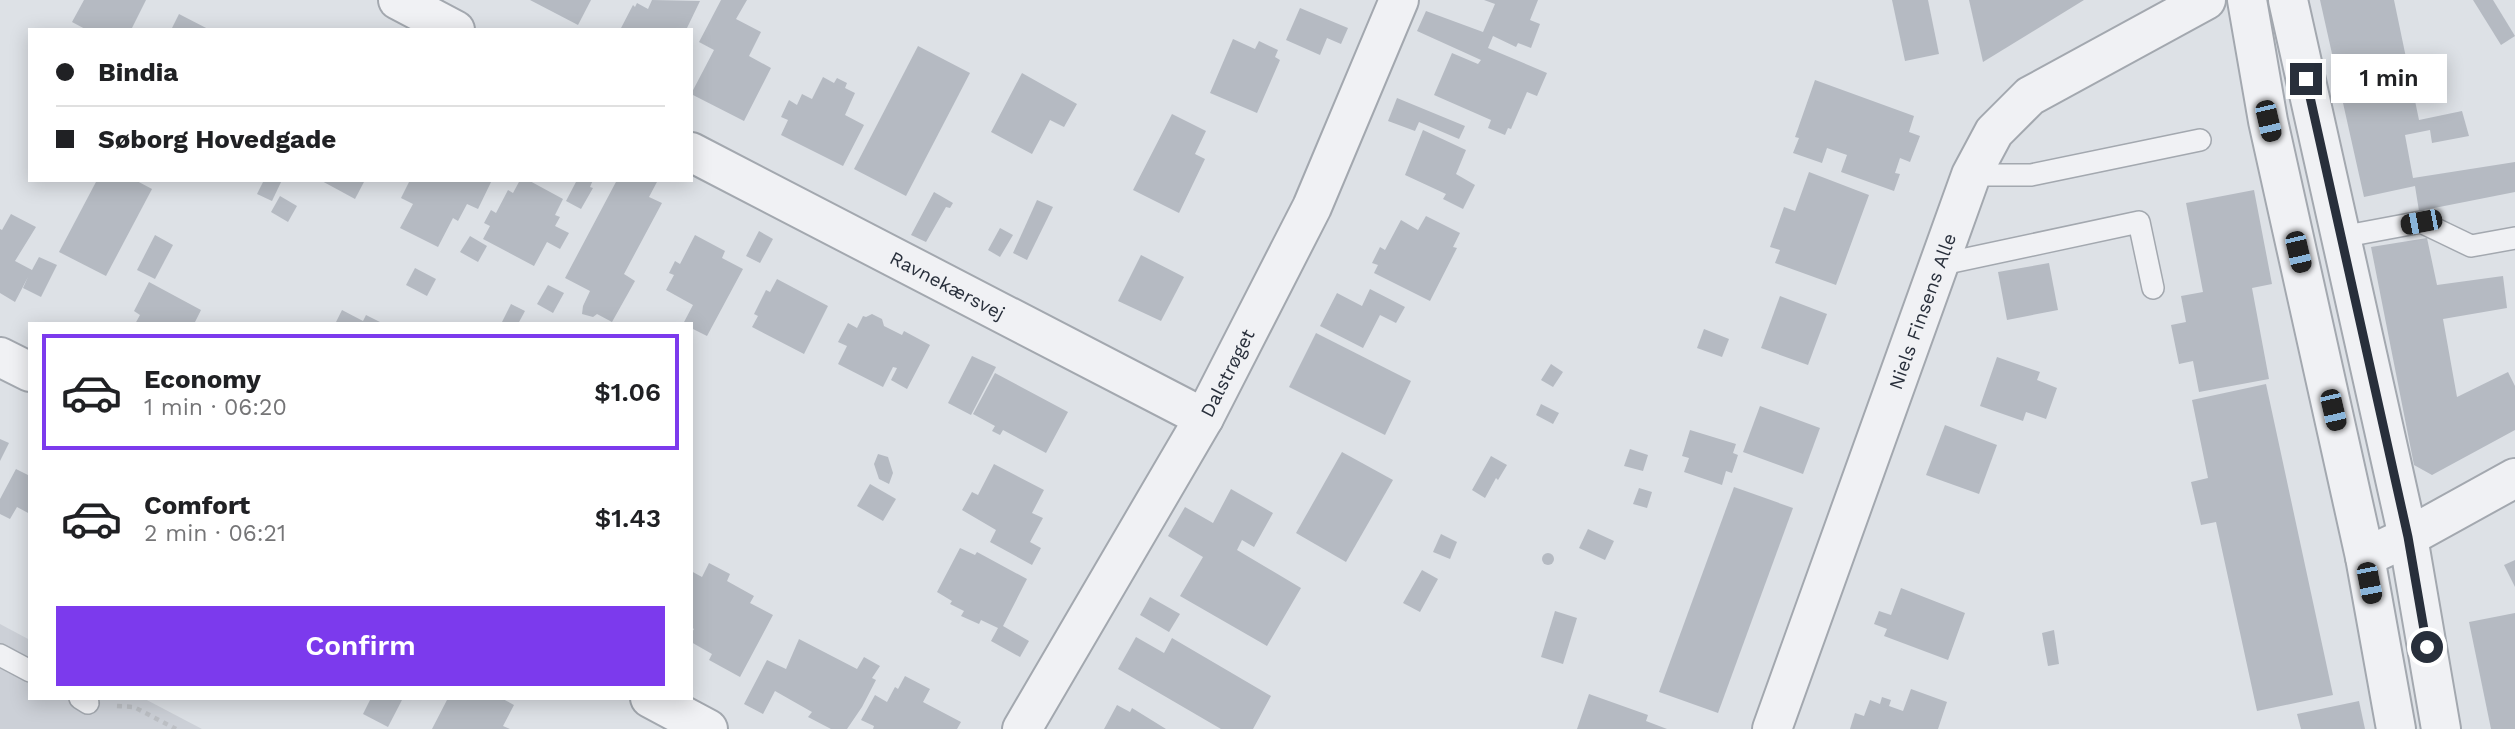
<!DOCTYPE html>
<meta charset="utf-8">
<style>
body{margin:0;font-family:"Work Sans",sans-serif;background:#f2f2f2;color:#202124;height:100vh;display:flex;flex-direction:column;font-size:26px;white-space:nowrap}
*{box-sizing:border-box;margin:0}
p{font-size:23px;color:#757577}
.icon{flex:none;width:38px;height:38px;fill:none;stroke:currentColor;stroke-width:2;stroke-linecap:round;stroke-linejoin:round}
.map{position:relative;flex:1;overflow:hidden}
.sheet{position:absolute;left:28px;top:322px;width:665px;height:378px;display:flex;flex-direction:column;background:#fff;border-radius:0px;box-shadow:0 4px 18px #0003}
.sheet>*{flex:none}
.hud{position:absolute;left:28px;top:28px;width:665px;height:154px;border-radius:0px;box-shadow:0 4px 18px #0003;display:grid;align-content:center;height:154px;padding:0 28px;background:#fff}
.end{position:absolute;width:32px;height:32px;margin:-16px;border:9px solid #282f3b;background:#fff;box-shadow:0 0 0 4px #fff}
.from{border-radius:50%}
.bubble{position:absolute;height:49px;border-radius:0px;background:#fff;box-shadow:0 4px 18px #0003;font-size:23px;font-weight:600;line-height:49px;text-align:center}
.car{position:absolute;width:21px;height:42px;margin:-21px -10px;border-radius:9px;box-shadow:0 0 5px 2px #0007;background:linear-gradient(#222 24%,#8ab4d8 0 40%,#222 0 76%,#8ab4d8 0 86%,#222 0)}
.hud b{display:flex;align-items:center;gap:24px;height:66px;font-size:26px}
.hud b+b{border-top:2px solid #e0e0e0}
.hud i{width:18px;height:18px;background:#202124}
ul{padding:12px 0 0;list-style:none}
li{display:flex;align-items:center;gap:21px;height:116px;margin:0 14px 10px;padding:0 14px;border:4px solid transparent;border-radius:0px}
li div{flex:1}
li b{display:block;font-size:26px}
li em{font-style:normal;font-weight:600}
li.selected{border-color:#7c3aed}
li>.icon{width:63px;height:63px;stroke-width:1.5}
.button{display:flex;gap:14px;margin-top:auto;padding:14px 28px}
.button a{flex:1;height:80px;border-radius:0px;background:#7c3aed;color:#fff;font-size:28px;font-weight:600;line-height:80px;text-align:center}
.map>svg:first-child{display:block}
</style>
<div class="map">
<svg width="2515" height="729" viewBox="0 0 2515 729">
<rect width="100%" height="100%" fill="#dde1e6"/>
<polygon fill="#ccd0d7" points="0,624 30,640 30,698 143,698 202,729 0,729"/>
<g fill="#b5bac2">
<polygon points="84,0 146,0 131,30 87,30 72,22"/>
<polygon points="530,0 591,0 578,25"/>
<polygon points="652,0 700,1 687,28 691,30 620,30 633,5 635,7 637,3 648,9"/>
<polygon points="721,0 747,0 736,19 761,32 749,56 771,68 744,121 691,94 714,50 699,42"/>
<polygon points="1484,0 1538,0 1530,20 1540,24 1531,48 1518,43 1516,47 1493,36 1488,48 1547,73 1537,96 1527,92 1511,129 1508,128 1505,135 1488,128 1491,120 1434,95 1452,53 1478,64 1481,60 1417,31 1426,11 1483,32 1495,4"/>
<polygon points="1892,0 1928,0 1939,54 1905,61"/>
<polygon points="1969,0 2084,0 1983,62"/>
<polygon points="2320,0 2394,0 2419,120 2462,111 2469,136 2432,143 2430,130 2405,135 2413,178 2515,162 2515,192 2419,211 2415,186 2364,197"/>
<polygon points="2473,0 2493,0 2515,36 2501,45"/>
<polygon points="1300,8 1348,28 1341,44 1327,38 1320,55 1286,40"/>
<polygon points="179,14 210,30 171,30"/>
<polygon points="1233,39 1255,49 1259,41 1278,50 1275,57 1280,60 1257,113 1210,93"/>
<polygon points="918,46 970,73 906,196 854,169"/>
<polygon points="1022,73 1077,104 1064,127 1050,120 1032,154 991,132"/>
<polygon points="823,77 834,83 837,78 847,83 845,88 855,93 845,115 864,125 843,166 781,135 788,120 781,117 789,100 797,105 802,94 812,99"/>
<polygon points="1815,80 1914,116 1909,132 1920,136 1910,162 1900,158 1895,173 1900,174 1894,191 1841,172 1847,155 1827,148 1822,163 1793,153 1799,138 1795,137"/>
<polygon points="1397,98 1465,126 1459,139 1419,122 1415,131 1388,121"/>
<polygon points="1172,114 1206,131 1195,154 1205,159 1179,213 1133,190"/>
<polygon points="1423,130 1466,150 1456,174 1475,185 1463,209 1443,199 1446,194 1405,175"/>
<polygon points="1809,172 1869,195 1836,285 1775,263 1780,250 1770,247 1784,207 1795,211"/>
<polygon points="97,180 135,180 152,189 106,276 59,252"/>
<polygon points="264,180 282,180 272,201 257,194"/>
<polygon points="320,180 365,180 355,199"/>
<polygon points="410,180 492,180 478,209 467,204 458,221 453,218 438,247 400,228 413,204 401,198"/>
<polygon points="520,180 528,180 563,199 555,215 560,217 555,226 569,233 560,249 547,242 534,266 483,239 490,226 484,223 491,210 496,213 508,190 513,193"/>
<polygon points="577,180 593,180 590,187 593,188 581,209 566,201"/>
<polygon points="617,180 658,180 649,197 662,203 624,274 635,281 612,322 597,314 593,317 582,314 583,306 590,291 565,278"/>
<polygon points="2254,190 2272,284 2252,288 2269,379 2199,392 2193,361 2179,364 2171,325 2186,322 2181,296 2203,292 2186,203"/>
<polygon points="934,192 953,203 950,208 946,207 926,242 911,235"/>
<polygon points="280,196 297,206 288,222 271,212"/>
<polygon points="1037,200 1053,207 1027,260 1013,253"/>
<polygon points="11,214 36,227 15,261 32,270 39,257 57,265 41,297 23,288 28,277 15,302 0,293 0,229 2,230"/>
<polygon points="1426,216 1460,233 1453,247 1457,248 1430,301 1374,273 1378,265 1372,263 1380,247 1385,250 1401,220 1418,230"/>
<polygon points="1000,228 1013,235 1000,257 988,250"/>
<polygon points="759,231 773,239 760,263 746,256"/>
<polygon points="155,235 173,245 155,279 137,270"/>
<polygon points="695,235 725,251 722,258 743,269 707,336 691,328 691,324 683,324 693,305 666,290 674,275 669,273 675,261 680,264"/>
<polygon points="470,236 487,246 478,262 460,252"/>
<polygon points="2427,238 2437,285 2503,276 2507,308 2443,319 2457,397 2508,372 2515,386 2515,430 2432,475 2414,465 2371,247"/>
<polygon points="1141,255 1184,277 1161,321 1118,301"/>
<polygon points="2049,263 2058,310 2007,320 1998,272"/>
<polygon points="415,268 436,279 427,296 406,285"/>
<polygon points="777,279 828,306 804,354 752,327 758,316 754,314 766,290 770,292"/>
<polygon points="149,282 201,310 194,324 135,324 140,315 134,311"/>
<polygon points="548,285 564,293 553,313 537,304"/>
<polygon points="1370,289 1405,307 1396,323 1380,315 1363,348 1320,326 1337,293 1362,306"/>
<polygon points="1780,296 1827,314 1808,365 1761,348"/>
<polygon points="511,304 525,311 518,324 501,324"/>
<polygon points="342,310 363,321 366,315 384,324 335,324"/>
<polygon points="872,314 882,319 884,326 902,335 904,331 930,345 907,389 891,380 897,368 893,367 883,387 838,364 847,346 838,342 848,323 857,328 863,316 866,317"/>
<polygon points="1704,329 1729,339 1722,357 1697,348"/>
<polygon points="1316,333 1411,381 1385,435 1289,387"/>
<polygon points="972,356 996,367 971,415 948,403"/>
<polygon points="1997,357 2040,372 2037,380 2057,388 2046,419 2026,412 2023,421 1980,406"/>
<polygon points="1551,364 1563,372 1553,387 1541,380"/>
<polygon points="995,373 1068,412 1046,453 1003,430 1000,435 992,431 995,426 973,414"/>
<polygon points="2266,384 2333,695 2257,711 2216,522 2201,525 2191,482 2208,478 2192,400"/>
<polygon points="1541,404 1559,413 1553,424 1536,415"/>
<polygon points="1760,406 1820,428 1803,474 1743,452"/>
<polygon points="1945,425 1997,445 1979,494 1926,475"/>
<polygon points="1690,430 1736,444 1733,453 1738,455 1732,473 1726,471 1722,485 1684,472 1689,458 1682,456"/>
<polygon points="0,439 9,443 0,461"/>
<polygon points="1630,449 1648,455 1643,471 1624,466"/>
<polygon points="1342,452 1393,480 1346,562 1296,533"/>
<polygon points="878,454 888,457 893,473 889,484 879,479 874,464"/>
<polygon points="1491,456 1507,465 1498,480 1496,478 1485,498 1472,490"/>
<polygon points="994,464 1044,490 1032,513 1043,518 1030,542 1041,548 1032,565 990,542 996,530 962,510 972,492 978,495"/>
<polygon points="16,469 30,476 30,514 17,507 10,519 0,514 0,499"/>
<polygon points="870,484 896,499 883,521 857,506"/>
<polygon points="1734,487 1793,508 1718,713 1659,692"/>
<polygon points="1639,488 1652,492 1647,508 1633,504"/>
<polygon points="1231,489 1273,513 1254,547 1242,540 1237,550 1301,588 1267,646 1180,596 1203,557 1168,536 1185,507 1213,523"/>
<polygon points="1588,529 1614,541 1605,560 1579,548"/>
<polygon points="1441,534 1457,542 1450,559 1433,552"/>
<polygon points="960,548 975,555 977,552 1027,579 1003,626 1029,641 1020,657 991,641 998,628 981,620 979,624 961,616 964,611 950,604 952,601 937,592"/>
<circle cx="1548" cy="559" r="6"/>
<polygon points="2515,560 2515,587 2504,565"/>
<polygon points="709,563 730,574 727,581 754,596 750,603 773,615 740,677 709,660 712,654 691,642 691,634 694,629 691,627 691,571 702,577"/>
<polygon points="1422,570 1438,579 1420,612 1403,603"/>
<polygon points="1901,588 1965,613 1948,660 1884,636 1887,629 1874,624 1879,611 1891,615"/>
<polygon points="1150,597 1180,614 1169,632 1140,615"/>
<polygon points="1555,611 1577,618 1563,664 1541,657"/>
<polygon points="2515,613 2515,729 2491,729 2469,622"/>
<polygon points="2054,630 2059,664 2048,666 2042,633"/>
<polygon points="1136,637 1164,653 1172,638 1271,696 1253,729 1221,729 1118,669"/>
<polygon points="799,639 857,669 864,657 880,666 872,678 876,680 862,707 847,729 831,729 808,717 812,712 775,691 763,714 744,704 767,660 786,669"/>
<polygon points="905,676 930,689 923,702 961,722 957,729 873,729 874,726 861,720 875,695 887,702 895,687 898,689"/>
<polygon points="1911,689 1947,702 1938,729 1850,729 1855,713 1864,716 1870,700 1880,704 1882,697 1891,700 1889,706 1903,711"/>
<polygon points="1589,694 1648,715 1646,721 1667,729 1577,729"/>
<polygon points="371,698 403,698 388,727 363,714"/>
<polygon points="448,698 501,698 514,705 503,726 510,729 432,729"/>
<polygon points="2359,701 2365,729 2301,729 2297,714"/>
<polygon points="1117,705 1130,712 1132,708 1166,729 1104,729"/>
</g>
<g fill="none" stroke-linecap="round" stroke-linejoin="round">
<g stroke="#a3a8af" stroke-width="24">
<g id="service">
<polyline points="1971,175 2031,175 2200,140"/>
<polyline points="2341,237 2421,222 2471,246 2515,238"/>
<polyline points="1938,265 2139,222 2153,288"/>
<polyline points="0,655 30,671"/>
<polyline points="80,698 88,703"/>
</g>
</g>
<g stroke="#a3a8af" stroke-width="42">
<g id="minor">
<polyline points="398,0 455,30"/>
<path id="s1" d="M691 152 1204 418"/>
<polyline points="0,357 30,372"/>
<polyline points="2365,557 2408,537 2515,478"/>
<polyline points="650,698 708,729"/>
<path id="s2" d="M1022 729 1204 418 1312 207 1399 0"/>
<path id="s3" d="M1772 729 1971 175 1994 132 2030 96 2206 0"/>
</g>
</g>
<g stroke="#a3a8af" stroke-width="42">
<g id="tertiary">
<polyline points="2247,0 2268,121 2365,557 2396,729"/>
<polyline points="2288,0 2408,537 2441,729"/>
</g>
</g>
<polyline stroke="#bcbfc4" stroke-width="4.5" stroke-dasharray="5 5" stroke-linecap="butt" points="117,706 134,707 176,729"/>
<use href="#service" stroke="#f0f1f4" stroke-width="21"/>
<use href="#minor" stroke="#f0f1f4" stroke-width="38"/>
<use href="#tertiary" stroke="#f0f1f4" stroke-width="38"/>
</g>
<g fill="none" stroke-linecap="round" stroke-linejoin="round">
<polyline stroke="#282f3b" stroke-width="9" points="2306,79 2408,537 2427,647"/>
</g>
<g text-anchor="middle" dominant-baseline="central" stroke-width="7" stroke-linejoin="round" paint-order="stroke">
<g font-size="19" fill="#282f3b" stroke="#ecf0f4">
<text stroke="none"><textPath href="#s1" startOffset="289">Ravnekærsvej</textPath></text>
<text stroke="none"><textPath href="#s3" startOffset="444">Niels Finsens Alle</textPath></text>
<text stroke="none"><textPath href="#s2" startOffset="411">Dalstrøget</textPath></text>
</g>
</g>
</svg>
<i class="end from" style="left:2427px;top:647px"></i>
<i class="end" style="left:2306px;top:79px"></i>
<div class="bubble" style="left:2331px;top:54px;width:116px">1 min</div>
<i class="car" style="left:2268px;top:121px;rotate:167deg"></i>
<i class="car" style="left:2421px;top:222px;rotate:259deg"></i>
<i class="car" style="left:2298px;top:252px;rotate:167deg"></i>
<i class="car" style="left:2333px;top:410px;rotate:167deg"></i>
<i class="car" style="left:2369px;top:583px;rotate:169deg"></i>
<div class="hud">
<b><i class="from"></i>Bindia</b>
<b><i></i>Søborg Hovedgade</b>
</div>
<section class="sheet">
<ul>
<li class="selected"><svg class="icon" aria-label="car" viewBox="0 0 24 24"><path d="M5 17H2v-5l4-1 3-4h7l3 4 3 1v5h-3M9 17h6M6 11h13"/><circle cx="7" cy="17" r="2"/><circle cx="17" cy="17" r="2"/></svg><div><b>Economy</b><p>1 min · 06:20</p></div><em>$1.06</em></li>
<li><svg class="icon" aria-label="car" viewBox="0 0 24 24"><path d="M5 17H2v-5l4-1 3-4h7l3 4 3 1v5h-3M9 17h6M6 11h13"/><circle cx="7" cy="17" r="2"/><circle cx="17" cy="17" r="2"/></svg><div><b>Comfort</b><p>2 min · 06:21</p></div><em>$1.43</em></li>
</ul>
<div class="button"><a>Confirm</a></div>
</section>
</div>
